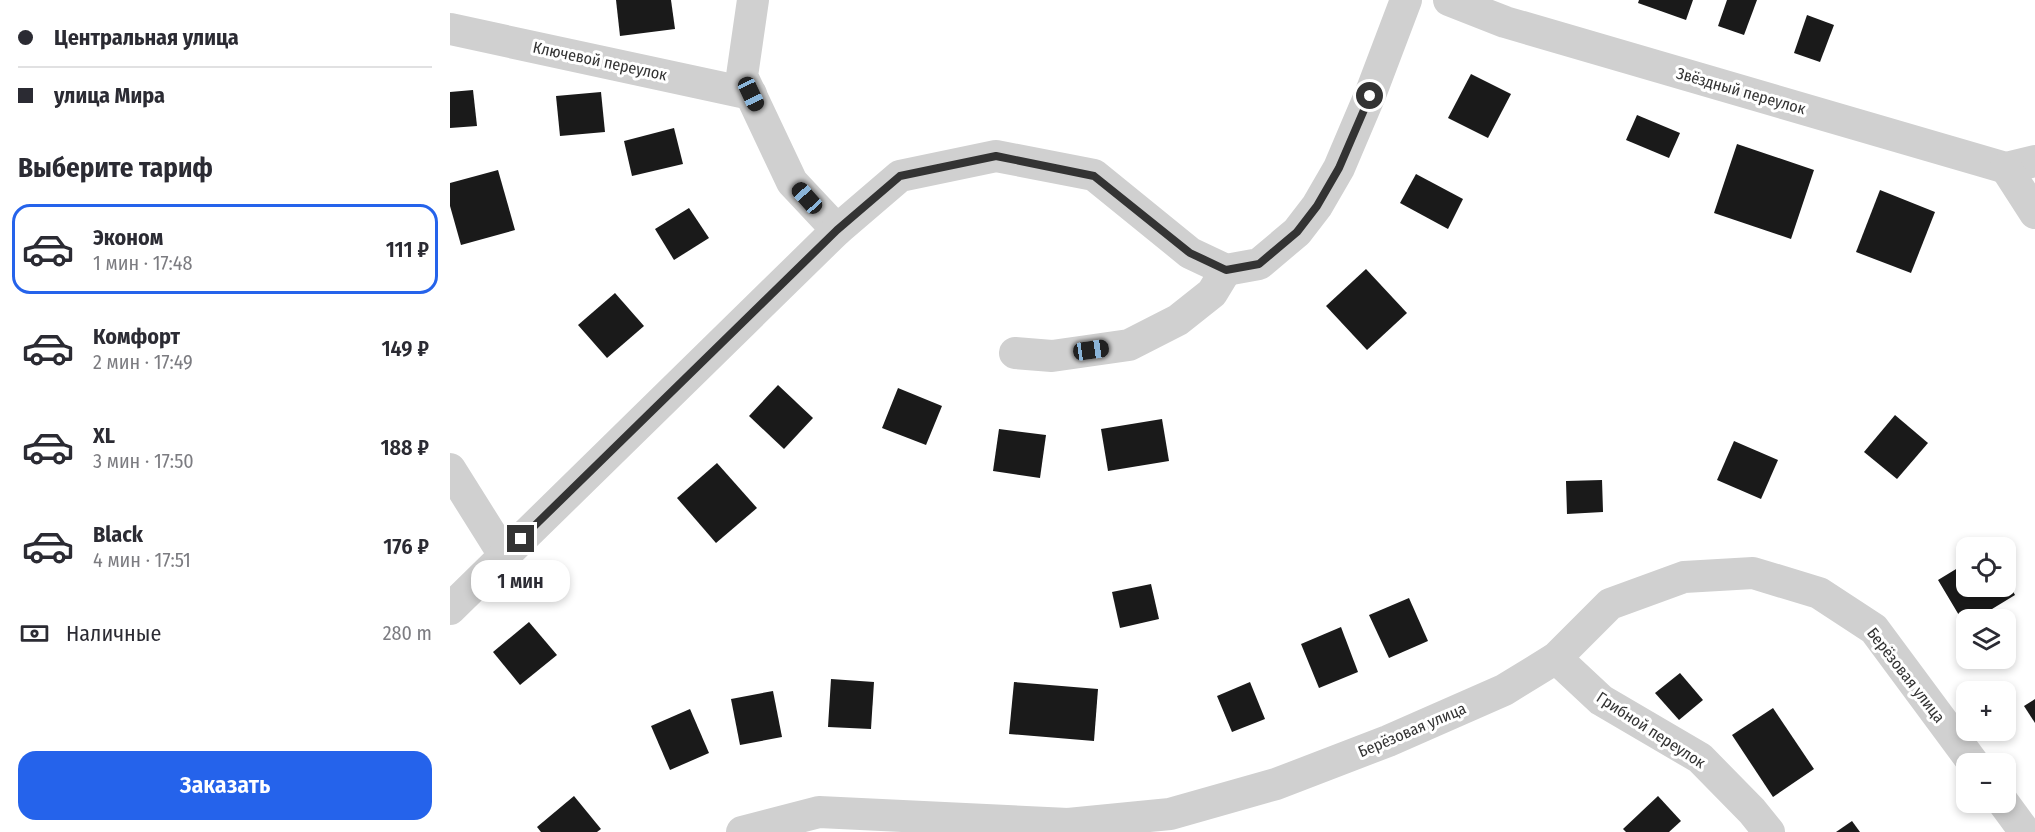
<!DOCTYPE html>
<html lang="ru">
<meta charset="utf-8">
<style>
body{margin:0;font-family:"Fira Sans Condensed",sans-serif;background:#f7f7f7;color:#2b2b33;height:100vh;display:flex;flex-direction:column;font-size:22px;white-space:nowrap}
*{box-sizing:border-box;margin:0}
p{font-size:20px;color:#7c7c81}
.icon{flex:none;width:33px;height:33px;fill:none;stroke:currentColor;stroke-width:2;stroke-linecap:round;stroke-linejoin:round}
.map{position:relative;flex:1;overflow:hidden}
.panel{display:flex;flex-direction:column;background:#fff;width:450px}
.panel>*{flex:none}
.top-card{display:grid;align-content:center;height:132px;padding:0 18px;background:#fff}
.tools{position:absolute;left:1506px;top:537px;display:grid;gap:12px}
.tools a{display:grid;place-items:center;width:60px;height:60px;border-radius:12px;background:#fff;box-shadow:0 3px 9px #0003;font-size:30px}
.end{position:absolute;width:27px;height:27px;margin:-14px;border:8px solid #333;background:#fff;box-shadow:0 0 0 3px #fff}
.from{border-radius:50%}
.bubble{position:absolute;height:42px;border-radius:18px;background:#fff;box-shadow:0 3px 9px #0003;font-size:20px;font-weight:600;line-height:42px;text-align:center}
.car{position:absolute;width:18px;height:36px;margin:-18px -9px;border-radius:8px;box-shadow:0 0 4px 2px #0007;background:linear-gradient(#222 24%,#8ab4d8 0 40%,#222 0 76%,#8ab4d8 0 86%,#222 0)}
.top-card b{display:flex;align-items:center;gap:21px;height:57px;font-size:22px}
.top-card b+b{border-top:2px solid #e1e1e2}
.top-card i{width:15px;height:15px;background:#2b2b33}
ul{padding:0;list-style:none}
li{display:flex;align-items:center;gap:18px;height:90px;margin:0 12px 9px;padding:0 6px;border:3px solid transparent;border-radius:18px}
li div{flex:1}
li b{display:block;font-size:22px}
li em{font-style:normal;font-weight:600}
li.selected{border-color:#2563eb}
li>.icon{width:54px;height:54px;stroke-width:1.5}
h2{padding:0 18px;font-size:27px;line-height:72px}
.pay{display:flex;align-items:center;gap:15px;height:66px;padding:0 18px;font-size:22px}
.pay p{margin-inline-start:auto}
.cta{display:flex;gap:12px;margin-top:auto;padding:12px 18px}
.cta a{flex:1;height:69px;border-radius:18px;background:#2563eb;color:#fff;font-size:24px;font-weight:600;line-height:69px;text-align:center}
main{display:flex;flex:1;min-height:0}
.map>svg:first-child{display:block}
</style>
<main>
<section class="panel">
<div class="top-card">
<b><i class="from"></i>Центральная улица</b>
<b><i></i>улица Мира</b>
</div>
<h2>Выберите тариф</h2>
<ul>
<li class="selected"><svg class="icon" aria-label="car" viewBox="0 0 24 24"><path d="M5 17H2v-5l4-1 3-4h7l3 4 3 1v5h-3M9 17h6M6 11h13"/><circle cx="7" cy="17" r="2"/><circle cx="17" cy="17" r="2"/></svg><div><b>Эконом</b><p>1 мин · 17:48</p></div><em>111 ₽</em></li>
<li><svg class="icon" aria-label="car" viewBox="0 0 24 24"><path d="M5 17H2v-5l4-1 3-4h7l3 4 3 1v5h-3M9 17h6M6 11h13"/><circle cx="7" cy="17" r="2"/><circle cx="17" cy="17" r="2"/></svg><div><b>Комфорт</b><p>2 мин · 17:49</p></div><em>149 ₽</em></li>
<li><svg class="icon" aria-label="car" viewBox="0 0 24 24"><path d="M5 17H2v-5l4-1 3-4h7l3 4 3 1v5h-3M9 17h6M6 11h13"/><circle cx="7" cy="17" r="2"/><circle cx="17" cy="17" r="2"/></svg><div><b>XL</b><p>3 мин · 17:50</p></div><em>188 ₽</em></li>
<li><svg class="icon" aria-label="car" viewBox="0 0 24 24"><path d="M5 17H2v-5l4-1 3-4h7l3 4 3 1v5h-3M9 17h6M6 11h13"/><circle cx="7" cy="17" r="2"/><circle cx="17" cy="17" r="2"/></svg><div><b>Black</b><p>4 мин · 17:51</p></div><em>176 ₽</em></li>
</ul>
<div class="pay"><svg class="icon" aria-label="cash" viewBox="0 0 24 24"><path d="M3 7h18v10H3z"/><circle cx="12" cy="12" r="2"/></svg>Наличные<p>280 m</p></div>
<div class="cta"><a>Заказать</a></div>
</section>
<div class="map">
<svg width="1585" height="832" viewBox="0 0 1585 832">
<rect width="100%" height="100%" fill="#fff"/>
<g fill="#1a1a1a">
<polygon points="166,0 221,0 225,29 170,36"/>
<polygon points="1189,0 1243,0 1236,20 1188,3"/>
<polygon points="1277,0 1307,0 1294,35 1268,26"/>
<polygon points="1357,15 1384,25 1370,62 1344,53"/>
<polygon points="1021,74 1061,94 1038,138 998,118"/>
<polygon points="23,90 27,126 0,128 0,92"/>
<polygon points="151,92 155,132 110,136 106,96"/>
<polygon points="1187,115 1230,133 1219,158 1176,140"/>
<polygon points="224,128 233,164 182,176 174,141"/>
<polygon points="1287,144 1364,170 1341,239 1264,213"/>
<polygon points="48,170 65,230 11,245 0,206 0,183"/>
<polygon points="966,174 1013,199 998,229 950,203"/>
<polygon points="1430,190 1485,212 1461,273 1406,252"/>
<polygon points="239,208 259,238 224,260 205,229"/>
<polygon points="916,269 957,313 917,350 876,306"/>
<polygon points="165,293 194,326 157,358 128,325"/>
<polygon points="328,385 363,418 334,449 299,416"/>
<polygon points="448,388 492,406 476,445 432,428"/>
<polygon points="1445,415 1478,443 1447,479 1414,452"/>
<polygon points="712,419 719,461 658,471 651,429"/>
<polygon points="549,429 596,435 590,478 543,471"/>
<polygon points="1284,441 1328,460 1311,499 1267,480"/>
<polygon points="267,463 307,508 266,543 227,498"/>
<polygon points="1152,480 1153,512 1117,514 1116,481"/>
<polygon points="1516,563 1516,586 1556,586 1556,579 1565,595 1524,620 1516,620 1516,627 1488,580"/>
<polygon points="701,584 709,619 670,628 662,592"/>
<polygon points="959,598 978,641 939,658 919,615"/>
<polygon points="79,622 107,655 70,685 43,652"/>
<polygon points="891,627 908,672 869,688 851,644"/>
<polygon points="1230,673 1253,700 1229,720 1205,693"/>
<polygon points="381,679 424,682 421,729 378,727"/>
<polygon points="564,682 648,689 644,741 559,734"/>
<polygon points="800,682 815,719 782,732 767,696"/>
<polygon points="323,691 332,737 290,745 281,699"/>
<polygon points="1585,699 1585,723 1574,706"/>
<polygon points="1323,708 1364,769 1323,797 1282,735"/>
<polygon points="240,709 259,753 220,770 201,726"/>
<polygon points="124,796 151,829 147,832 91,832 87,827"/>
<polygon points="1208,796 1231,821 1219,832 1176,832 1173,829"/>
<polygon points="1402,821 1410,832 1386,832"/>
</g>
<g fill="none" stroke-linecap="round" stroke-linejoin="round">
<g stroke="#d0d0d0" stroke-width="32">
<polyline points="303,0 292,76 342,182 387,230 450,176 546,156 644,175 740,253 776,270 809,264 847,232 867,206 889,168 920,95 956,0"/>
<polyline points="999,0 1055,22 1556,168 1585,161"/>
<polyline points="0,29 301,94"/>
<polyline points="1556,168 1585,213"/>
<polyline points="565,353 602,356 679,345 728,320 762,293 776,270"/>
<polyline points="0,469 54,555"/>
<polyline points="0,609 387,230"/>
<polyline points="1106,658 1151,700 1250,758 1302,811 1319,832"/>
<polyline points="1553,802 1575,832"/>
<polyline points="292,832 369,812 618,824 720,814 826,784 938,741 1054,690 1106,658 1160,604 1234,577 1303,573 1369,593 1424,629 1524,764"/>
</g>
</g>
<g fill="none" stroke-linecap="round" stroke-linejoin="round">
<polyline stroke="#333" stroke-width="8" points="71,539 387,230 450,176 546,156 644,176 740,253 776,270 809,264 847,232 867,206 889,168 920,96"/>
</g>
<g text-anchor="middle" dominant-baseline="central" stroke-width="6" stroke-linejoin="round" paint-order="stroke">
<g font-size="16" fill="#333" stroke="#fff">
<text transform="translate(150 61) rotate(12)">Ключевой переулок</text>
<text transform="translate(1291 91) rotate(16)">Звёздный переулок</text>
<text transform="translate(1456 675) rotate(52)">Берёзовая улица</text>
<text transform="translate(962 730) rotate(-23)">Берёзовая улица</text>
<text transform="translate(1201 730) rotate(33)">Грибной переулок</text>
</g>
</g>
</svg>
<div class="tools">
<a><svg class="icon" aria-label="locate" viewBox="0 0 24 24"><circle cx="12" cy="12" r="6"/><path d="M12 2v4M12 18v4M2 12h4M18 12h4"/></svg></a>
<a><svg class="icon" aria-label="layers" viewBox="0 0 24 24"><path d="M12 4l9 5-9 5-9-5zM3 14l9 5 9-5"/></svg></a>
<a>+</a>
<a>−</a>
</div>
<i class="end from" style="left:920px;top:96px"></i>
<i class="end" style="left:71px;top:539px"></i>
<div class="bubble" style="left:21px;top:560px;width:99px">1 мин</div>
<i class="car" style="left:301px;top:94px;rotate:155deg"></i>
<i class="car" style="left:357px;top:198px;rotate:318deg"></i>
<i class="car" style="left:641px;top:350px;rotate:82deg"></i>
</div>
</main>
